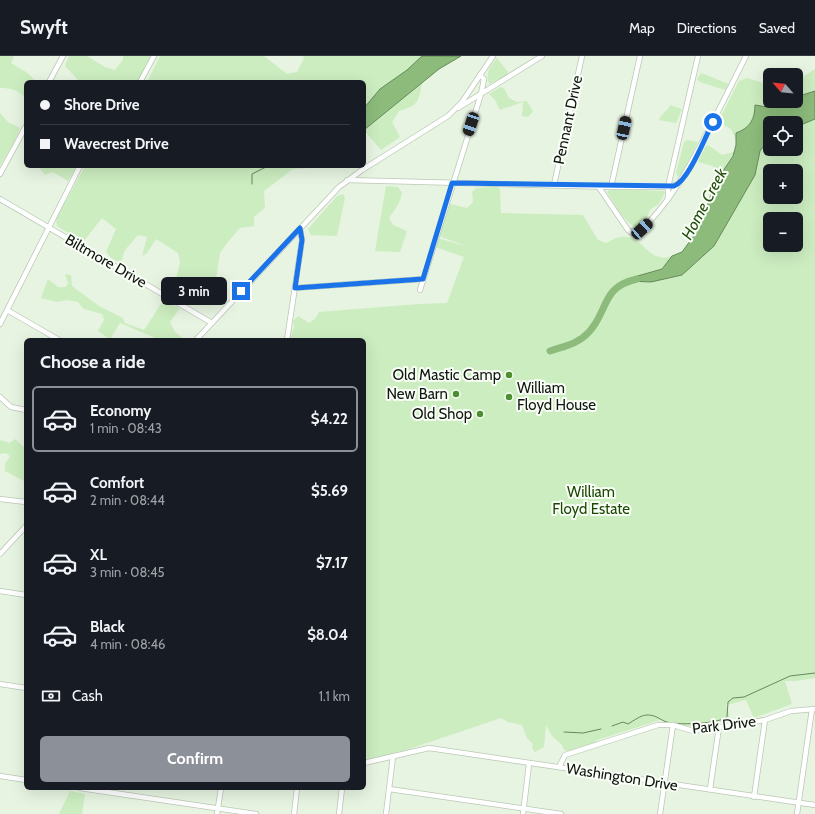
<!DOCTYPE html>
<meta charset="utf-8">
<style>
body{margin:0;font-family:Cabin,sans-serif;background:#20242c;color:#f1f3f6;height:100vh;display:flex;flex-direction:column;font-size:15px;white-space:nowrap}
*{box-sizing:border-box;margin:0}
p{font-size:13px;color:#9ea1a6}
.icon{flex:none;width:22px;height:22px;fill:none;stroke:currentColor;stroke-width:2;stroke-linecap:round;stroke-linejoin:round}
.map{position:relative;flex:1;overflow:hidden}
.details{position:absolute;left:24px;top:282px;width:342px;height:452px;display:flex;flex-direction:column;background:#171b24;border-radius:6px;box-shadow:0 4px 16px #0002}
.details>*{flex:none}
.top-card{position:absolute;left:24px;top:24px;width:342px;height:88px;border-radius:6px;box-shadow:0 4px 16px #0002;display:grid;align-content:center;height:88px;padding:0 16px;background:#171b24}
.needle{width:26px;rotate:297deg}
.controls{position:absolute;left:763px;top:12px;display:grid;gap:8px}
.controls a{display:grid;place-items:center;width:40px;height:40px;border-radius:6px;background:#171b24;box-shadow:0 4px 16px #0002;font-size:20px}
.end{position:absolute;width:18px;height:18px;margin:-9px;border:5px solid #1a73e8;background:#fff;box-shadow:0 0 0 2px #fff}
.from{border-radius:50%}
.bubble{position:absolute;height:28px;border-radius:6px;background:#171b24;box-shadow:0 4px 16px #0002;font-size:13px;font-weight:700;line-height:28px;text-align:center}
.car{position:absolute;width:12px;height:24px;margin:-12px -6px;border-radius:5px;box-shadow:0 0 3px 1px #0007;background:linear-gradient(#222 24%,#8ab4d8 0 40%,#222 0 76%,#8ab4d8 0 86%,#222 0)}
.top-card b{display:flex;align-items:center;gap:14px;height:38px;font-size:15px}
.top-card b+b{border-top:1px solid #363941}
.top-card i{width:10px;height:10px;background:#f1f3f6}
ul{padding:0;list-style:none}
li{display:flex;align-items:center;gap:12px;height:66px;margin:0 8px 6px;padding:0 8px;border:2px solid transparent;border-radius:6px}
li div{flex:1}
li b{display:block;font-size:15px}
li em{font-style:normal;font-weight:700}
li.current{border-color:#8c9099}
li>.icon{width:36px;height:36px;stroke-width:1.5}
h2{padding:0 16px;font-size:18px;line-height:48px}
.pay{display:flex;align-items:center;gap:10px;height:44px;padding:0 16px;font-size:15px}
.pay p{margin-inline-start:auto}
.cta{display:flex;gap:8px;margin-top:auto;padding:8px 16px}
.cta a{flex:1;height:46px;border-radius:6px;background:#8c9099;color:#fff;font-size:16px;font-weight:700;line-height:46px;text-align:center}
header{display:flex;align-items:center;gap:24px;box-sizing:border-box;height:56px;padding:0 20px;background:#171b24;border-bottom:1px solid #363941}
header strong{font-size:19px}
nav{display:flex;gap:22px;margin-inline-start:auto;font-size:14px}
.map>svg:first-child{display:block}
</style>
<header>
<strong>Swyft</strong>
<nav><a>Map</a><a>Directions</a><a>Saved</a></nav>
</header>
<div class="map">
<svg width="815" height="758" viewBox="0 0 815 758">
<rect width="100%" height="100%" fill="#e6f4e1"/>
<g fill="#ccedc0" fill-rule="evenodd">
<path d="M0 0H14L11 7 26 16 37 26H26V44C21 34 10 32 0 32Z"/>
<polygon points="69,0 87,0 105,11 115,14 123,4 123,0 151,0 138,26 80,26 65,10"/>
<polygon points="160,0 264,0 287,18 297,16 304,2 303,0 422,0 407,14 380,33 364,52 364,26 147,26"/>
<path d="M497 2 508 16 507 19 489 28C485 17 490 10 497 2Z"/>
<polygon points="815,13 815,35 796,41 796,25"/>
<polygon points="701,17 729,28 725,34 700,26 697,23"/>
<path d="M747 22 770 29V45H776L755 55C752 67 748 72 736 77V84L731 73 718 66 739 25Z"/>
<path d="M422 27C419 45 418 50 399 55L392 66 400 81 381 94 364 74Z"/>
<polygon points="500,31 504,32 509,42 517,46 527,45 533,55 528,61 522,60 523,46 500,54 495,44 489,38"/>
<path d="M670 49 682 53 676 67 659 64C661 58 667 56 670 49Z"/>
<polygon points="0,57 8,66 20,72 13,88 0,110"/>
<path d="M815 58V622L796 625H785L792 648 754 662 746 644 726 649 731 665 691 671 660 664 597 684 595 687 569 695 564 694 562 689 552 680 546 669 544 691 535 696 532 692 533 688 527 682 522 669 508 666 501 662 403 695 364 705V284H290L294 271 293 265 298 260 309 267 315 263 319 256 419 248 447 247 464 201 435 191 438 182 468 191 439 180 450 148 467 152 473 146 472 136 476 132 497 131 500 133 501 157 583 159 598 184 606 187C610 185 615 182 620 181 644 177 647 209 672 200L662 213 634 221 629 225H642L668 216 770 76V93H796V67ZM770 115H796V141H770ZM770 163H796V189H770Z"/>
<polygon points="687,84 698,86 682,118 678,121 676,117 684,86"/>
<polygon points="708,89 722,99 734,96 719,121 717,113 710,109 698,106 705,91"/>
<polygon points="38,110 77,110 68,125 53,116 45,119"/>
<polygon points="85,110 312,110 310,112 293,113 264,135 265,152 254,161 254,170 240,172 228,186 220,197 216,223 206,240 192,249 173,236 180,206 178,197 156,183 147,197 142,200 147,181 138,179 125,194 121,206 112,203 106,196 116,173 102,162 83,186 57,170 56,166 57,161"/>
<polygon points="386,130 398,131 402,137 399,147 389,162 393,169 407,175 400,196 375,195"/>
<path d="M611 133 664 135 665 137 658 149C649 152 648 157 646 166L638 172C624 167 615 148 607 136Z"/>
<polygon points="343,138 345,142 337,180 311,179 308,173 337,140"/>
<polygon points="65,218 71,219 72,230 99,250 123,262 125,267 144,274 163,245 180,252 170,266 175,276 182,282 182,284 160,284 120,267 110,283 98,275 104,264 102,258 84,253 78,246 67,244 57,246 41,242 48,223 58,231 66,231 68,227"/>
<polygon points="15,383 26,393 26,426 5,415 5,408 10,400 6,397 0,398 0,384 10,387"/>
<polygon points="70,735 85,738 82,758 59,758"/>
</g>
<g fill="#8cbb7b" stroke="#678a5b">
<polygon points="422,0 461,0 439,13 364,74 364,52 380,33 407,14"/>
<path d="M815 35V63L796 71V67H770V82L760 95 755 119 714 190 682 219 651 226 628 225 634 221 662 213 672 200 682 196 693 181 706 154 715 125 719 121 733 100 736 89V77C750 72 755 63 755 49L767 51 776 45H796V41Z"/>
</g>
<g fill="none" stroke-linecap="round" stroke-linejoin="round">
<g stroke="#678a5b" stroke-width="1">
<polyline points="252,128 252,118 268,110"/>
<path d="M612 670 623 666 628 668C633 665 641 659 647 659 655 659 658 662 664 665 675 670 718 668 727 661L728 646 733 642 744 641 790 620 815 617"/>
<polyline points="564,676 583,677 601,673"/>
</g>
<path stroke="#8cbb7b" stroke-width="7" d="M550 295C565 290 578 288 589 276 609 254 601 231 637 223"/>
<g stroke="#bbc8b6" stroke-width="6">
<g id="minor">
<polyline points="49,26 63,0"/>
<polyline points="140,26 154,0"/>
<polyline points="458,52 542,0"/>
<polyline points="0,118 26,70"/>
<polyline points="347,124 611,131 668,131 679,128"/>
<polyline points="554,129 582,0"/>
<path d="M598 130 628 174 632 177 637 178C670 148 690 110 710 71 722 48 734 24 746 0"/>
<polyline points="611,131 640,0"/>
<polyline points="0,143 212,267"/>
<polyline points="668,143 668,131 698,0"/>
<polyline points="295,232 423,223"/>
<polyline points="420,234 481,38 484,23 480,19"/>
<polyline points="7,254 59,284"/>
<polyline points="0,268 80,110"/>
<polyline points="196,284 339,131 362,114 448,60 462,46 493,0"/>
<polyline points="287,284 302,184 300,173"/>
<polyline points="0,341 11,351 26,354"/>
<polyline points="0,443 26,446"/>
<polyline points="0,498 26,470"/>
<polyline points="0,535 26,539"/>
<polyline points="0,628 26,632"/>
<polyline points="364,707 429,692 815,749"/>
<polyline points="559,711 565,699 658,669 673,669 693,675 765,664 791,655 815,653"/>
<polyline points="0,720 26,724"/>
<polyline points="80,732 256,758"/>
<polyline points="389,733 561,758"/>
<polyline points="710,733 719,671"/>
<polyline points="754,741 765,664"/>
<polyline points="217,758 221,732"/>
<polyline points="294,758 297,732"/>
<polyline points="339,758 342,732"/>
<polyline points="386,758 393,700"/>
<polyline points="523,758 529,708"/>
<polyline points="660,758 673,669"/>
<polyline points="797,758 812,653"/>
</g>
</g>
<use href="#minor" stroke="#fff" stroke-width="4.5"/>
</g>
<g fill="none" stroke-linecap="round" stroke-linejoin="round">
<path stroke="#1a73e8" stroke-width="5" d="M241 235 300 172 302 184 295 232 423 223 452 127 674 130C689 124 705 81 713 66"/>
</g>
<g fill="#4d8e31" stroke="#f9fef7" stroke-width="1.5">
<circle cx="509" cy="319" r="4"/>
<circle cx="456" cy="338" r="4"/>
<circle cx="509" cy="341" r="4"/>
<circle cx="480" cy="358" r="4"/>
</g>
<g text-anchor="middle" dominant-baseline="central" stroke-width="4" stroke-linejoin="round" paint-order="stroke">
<g font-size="15" fill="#111610" stroke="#f9fef7">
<text transform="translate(568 64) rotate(-78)">Pennant Drive</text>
<text transform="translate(106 205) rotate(30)">Biltmore Drive</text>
<text transform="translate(724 669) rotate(-7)">Park Drive</text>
<text transform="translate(622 721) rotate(9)">Washington Drive</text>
</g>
<g font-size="15" fill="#111610" stroke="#f9fef7" text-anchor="end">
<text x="501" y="319">Old Mastic Camp</text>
<text x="517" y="332" text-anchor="start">William<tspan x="517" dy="17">Floyd House</tspan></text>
<text x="448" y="338">New Barn</text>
<text x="472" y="358">Old Shop</text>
</g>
<g font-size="15" fill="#1c4803" stroke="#f9fef7">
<text x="591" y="436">William<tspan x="591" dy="17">Floyd Estate</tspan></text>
</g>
<g font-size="16" font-style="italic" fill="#214d0a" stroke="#f9fef7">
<text transform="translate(704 148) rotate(-62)">Home Creek</text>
</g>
</g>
</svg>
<div class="controls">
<a><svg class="needle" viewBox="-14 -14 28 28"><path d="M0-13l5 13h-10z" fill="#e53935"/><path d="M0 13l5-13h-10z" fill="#9ea1a6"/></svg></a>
<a><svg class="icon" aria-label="locate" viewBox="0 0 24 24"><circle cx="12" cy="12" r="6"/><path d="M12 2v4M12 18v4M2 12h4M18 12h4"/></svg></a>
<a>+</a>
<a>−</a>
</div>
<i class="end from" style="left:713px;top:66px"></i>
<i class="end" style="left:241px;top:235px"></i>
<div class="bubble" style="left:161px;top:221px;width:66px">3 min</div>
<i class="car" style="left:471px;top:68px;rotate:198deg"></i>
<i class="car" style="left:624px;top:72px;rotate:12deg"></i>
<i class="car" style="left:642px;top:173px;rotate:48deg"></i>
<div class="top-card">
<b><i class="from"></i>Shore Drive</b>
<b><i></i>Wavecrest Drive</b>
</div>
<section class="details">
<h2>Choose a ride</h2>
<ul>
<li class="current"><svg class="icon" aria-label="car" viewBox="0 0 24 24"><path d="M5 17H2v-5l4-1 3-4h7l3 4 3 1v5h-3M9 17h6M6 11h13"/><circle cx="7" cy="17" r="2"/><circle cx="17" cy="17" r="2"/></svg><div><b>Economy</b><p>1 min · 08:43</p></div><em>$4.22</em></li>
<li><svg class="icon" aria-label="car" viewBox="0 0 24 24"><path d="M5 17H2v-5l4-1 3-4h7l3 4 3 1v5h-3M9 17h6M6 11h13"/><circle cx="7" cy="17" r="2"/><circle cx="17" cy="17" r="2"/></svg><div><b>Comfort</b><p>2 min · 08:44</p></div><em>$5.69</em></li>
<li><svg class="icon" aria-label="car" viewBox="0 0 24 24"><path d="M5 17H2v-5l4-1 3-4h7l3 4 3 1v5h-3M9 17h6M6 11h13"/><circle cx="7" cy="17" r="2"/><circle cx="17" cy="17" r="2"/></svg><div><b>XL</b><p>3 min · 08:45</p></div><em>$7.17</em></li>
<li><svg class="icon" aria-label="car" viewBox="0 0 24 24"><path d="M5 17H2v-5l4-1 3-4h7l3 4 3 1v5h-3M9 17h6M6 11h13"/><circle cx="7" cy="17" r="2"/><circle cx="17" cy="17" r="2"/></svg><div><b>Black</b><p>4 min · 08:46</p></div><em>$8.04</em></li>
</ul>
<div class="pay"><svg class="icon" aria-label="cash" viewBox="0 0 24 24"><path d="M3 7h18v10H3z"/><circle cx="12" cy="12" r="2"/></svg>Cash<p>1.1 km</p></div>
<div class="cta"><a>Confirm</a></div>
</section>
</div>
